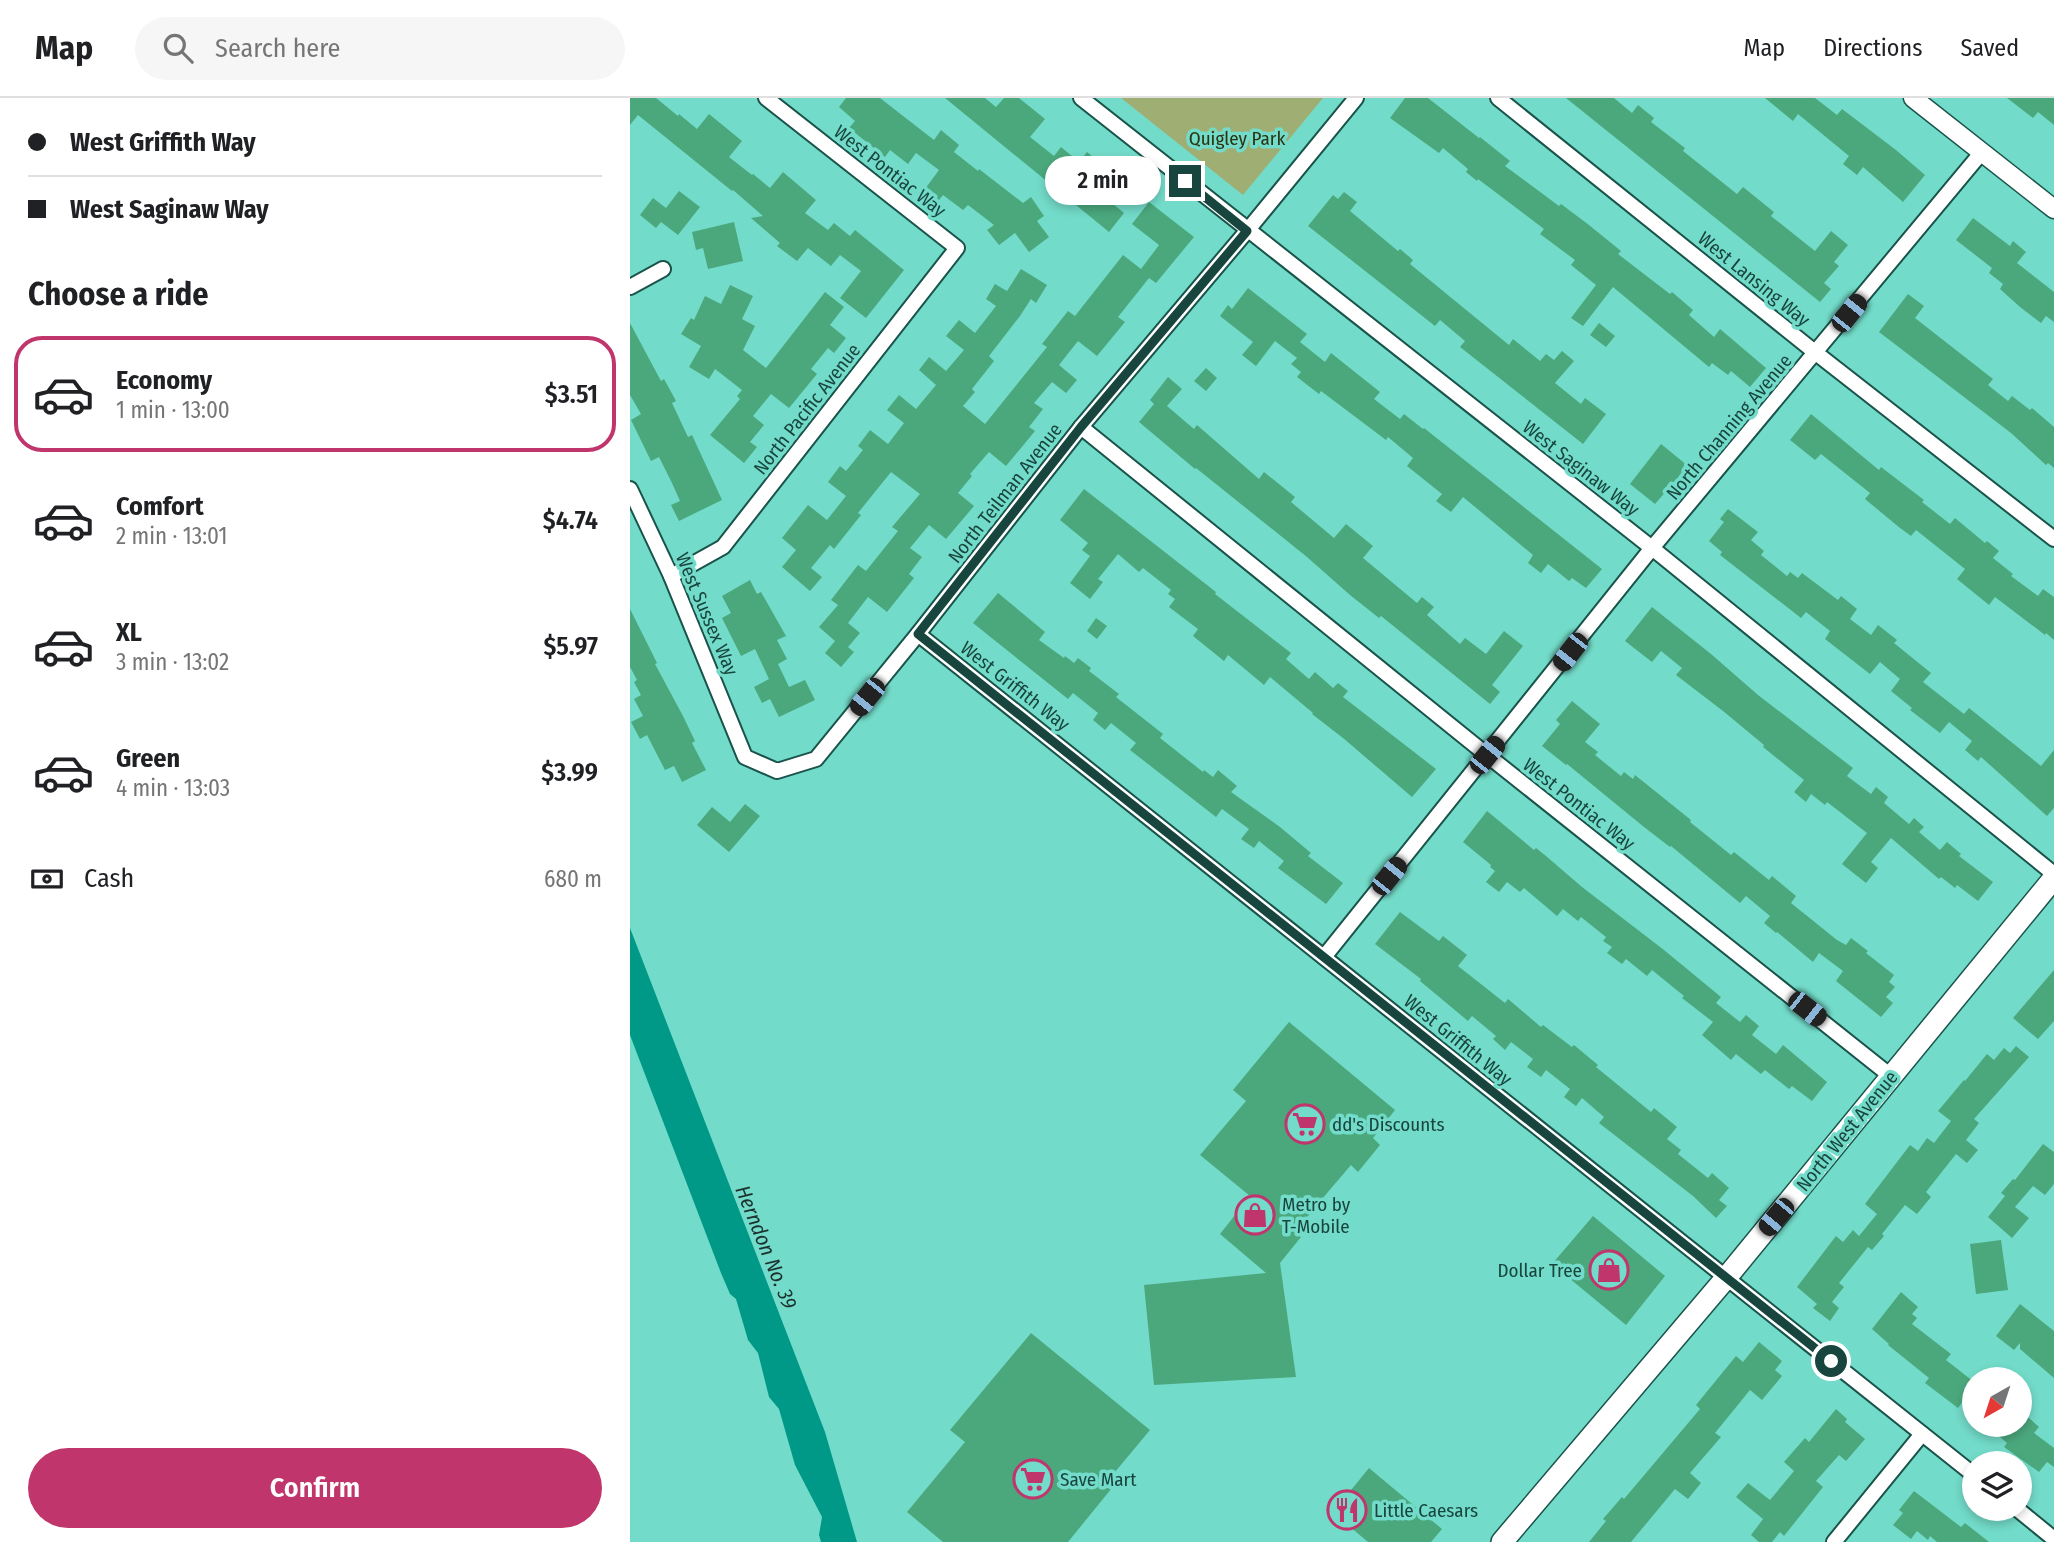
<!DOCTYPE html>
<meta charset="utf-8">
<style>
body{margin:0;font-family:"Fira Sans Condensed",sans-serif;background:#f6f6f6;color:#202124;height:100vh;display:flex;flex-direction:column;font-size:26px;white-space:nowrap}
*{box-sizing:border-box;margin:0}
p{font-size:23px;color:#757577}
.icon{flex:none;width:38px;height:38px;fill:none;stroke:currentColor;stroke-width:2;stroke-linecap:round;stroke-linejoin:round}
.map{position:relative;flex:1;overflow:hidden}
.details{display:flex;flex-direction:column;background:#fff;width:630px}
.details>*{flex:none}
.hud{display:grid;align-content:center;height:154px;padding:0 28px;background:#fff}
.needle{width:46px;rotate:219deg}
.buttons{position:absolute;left:1332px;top:1269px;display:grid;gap:14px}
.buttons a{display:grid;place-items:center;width:70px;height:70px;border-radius:50%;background:#fff;box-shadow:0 4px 10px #0003;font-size:35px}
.end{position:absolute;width:32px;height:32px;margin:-16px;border:9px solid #18453e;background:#fff;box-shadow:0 0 0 4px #fff}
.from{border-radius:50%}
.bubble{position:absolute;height:49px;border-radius:24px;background:#fff;box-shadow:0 4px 10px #0003;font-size:23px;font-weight:600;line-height:49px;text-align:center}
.car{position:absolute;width:21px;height:42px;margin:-21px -10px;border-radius:9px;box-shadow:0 0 5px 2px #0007;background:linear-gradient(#222 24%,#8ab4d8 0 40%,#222 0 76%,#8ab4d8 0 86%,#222 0)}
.hud b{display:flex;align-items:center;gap:24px;height:66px;font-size:26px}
.hud b+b{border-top:2px solid #e0e0e0}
.hud i{width:18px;height:18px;background:#202124}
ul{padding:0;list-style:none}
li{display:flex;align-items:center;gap:21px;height:116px;margin:0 14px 10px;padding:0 14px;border:4px solid transparent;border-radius:28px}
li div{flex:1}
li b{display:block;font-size:26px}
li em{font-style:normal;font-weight:600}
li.on{border-color:#c0356c}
li>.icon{width:63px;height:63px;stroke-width:1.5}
h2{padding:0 28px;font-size:32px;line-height:84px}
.pay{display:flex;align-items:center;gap:18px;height:77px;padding:0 28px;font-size:26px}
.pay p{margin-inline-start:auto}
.button{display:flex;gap:14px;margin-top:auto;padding:14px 28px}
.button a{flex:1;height:80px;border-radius:42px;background:#c0356c;color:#fff;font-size:28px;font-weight:600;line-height:80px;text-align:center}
header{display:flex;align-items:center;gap:42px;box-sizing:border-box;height:98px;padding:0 35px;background:#fff;border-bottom:2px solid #e0e0e0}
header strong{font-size:33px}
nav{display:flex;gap:38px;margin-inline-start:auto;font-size:24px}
.search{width:490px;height:63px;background:#f6f6f6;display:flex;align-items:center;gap:18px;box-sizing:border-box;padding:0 24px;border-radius:38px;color:#757577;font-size:26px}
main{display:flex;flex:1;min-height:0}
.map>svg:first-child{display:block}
</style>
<header>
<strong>Map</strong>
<div class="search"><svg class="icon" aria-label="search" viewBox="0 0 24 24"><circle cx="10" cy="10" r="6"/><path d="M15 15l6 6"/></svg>Search here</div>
<nav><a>Map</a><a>Directions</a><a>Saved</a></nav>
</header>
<main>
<section class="details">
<div class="hud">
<b><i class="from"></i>West Griffith Way</b>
<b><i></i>West Saginaw Way</b>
</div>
<h2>Choose a ride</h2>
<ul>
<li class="on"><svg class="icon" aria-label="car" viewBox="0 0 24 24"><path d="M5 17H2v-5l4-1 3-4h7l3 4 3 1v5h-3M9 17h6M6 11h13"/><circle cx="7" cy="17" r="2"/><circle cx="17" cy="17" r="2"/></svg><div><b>Economy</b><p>1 min · 13:00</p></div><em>$3.51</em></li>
<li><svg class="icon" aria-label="car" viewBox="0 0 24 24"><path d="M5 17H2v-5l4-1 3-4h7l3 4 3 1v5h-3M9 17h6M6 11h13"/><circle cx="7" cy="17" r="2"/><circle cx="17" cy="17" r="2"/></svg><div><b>Comfort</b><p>2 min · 13:01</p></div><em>$4.74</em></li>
<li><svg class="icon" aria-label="car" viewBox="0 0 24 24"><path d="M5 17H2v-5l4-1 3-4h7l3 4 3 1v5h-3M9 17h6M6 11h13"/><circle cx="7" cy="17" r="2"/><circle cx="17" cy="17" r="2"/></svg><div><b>XL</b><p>3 min · 13:02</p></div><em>$5.97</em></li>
<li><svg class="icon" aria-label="car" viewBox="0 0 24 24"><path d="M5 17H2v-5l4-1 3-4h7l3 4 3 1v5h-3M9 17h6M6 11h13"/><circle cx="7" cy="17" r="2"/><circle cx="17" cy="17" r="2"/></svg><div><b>Green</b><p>4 min · 13:03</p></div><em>$3.99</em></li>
</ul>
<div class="pay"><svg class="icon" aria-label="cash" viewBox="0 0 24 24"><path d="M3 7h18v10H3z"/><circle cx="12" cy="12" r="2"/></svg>Cash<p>680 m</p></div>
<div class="button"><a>Confirm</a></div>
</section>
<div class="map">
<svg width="1424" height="1444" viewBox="0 0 1424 1444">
<rect width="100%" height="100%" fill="#73dbc9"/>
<polygon fill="#9faf74" points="491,0 693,0 613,97"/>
<polygon fill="#098" points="0,830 195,1334 227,1444 191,1444 189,1437 192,1419 165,1367 149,1311 139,1299 128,1255 118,1242 106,1201 100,1196 91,1175 3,945 0,937"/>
<g fill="#4ba87d">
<polygon points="0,0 26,0 48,18 49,16 67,31 79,16 112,43 99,59 122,77 123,76 140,90 153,74 186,102 175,115 198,132 204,125 220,138 225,132 274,172 236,220 210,200 231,173 210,157 201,168 178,150 167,163 147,148 150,145 121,120 133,118 103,92 102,93 8,17 0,27"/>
<polygon points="216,0 250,0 304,42 311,32 329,47 324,54 348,73 349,71 393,105 401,99 414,118 407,123 419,139 399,154 385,135 369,147 357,132 364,127 338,107 333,112 313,97 309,102 295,91 309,72 286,55 278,66 260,52 255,59 219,30 225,23 209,9"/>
<polygon points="315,0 355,0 366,9 374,0 389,0 415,21 400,39 424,58 431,49 449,64 457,54 490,82 476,100 494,115 479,134"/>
<polygon points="775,0 798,0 849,40 850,39 880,63 875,68 929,108 931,106 959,127 991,153 988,156 1040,196 1042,194 1063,212 1059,217 1084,239 1090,231 1136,270 1120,289 1101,273 1098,277 1082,265 1079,269 983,189 953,228 941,220 966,187 941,167 945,162 910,136 914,131 848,81 847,83 836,74 838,71 813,50 809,55 760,20"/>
<polygon points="936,0 984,0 1002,15 1008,7 1024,20 1021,24 1055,50 1053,53 1107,96 1113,89 1144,114 1141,118 1185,153 1201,133 1218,147 1204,164 1209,168 1194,185 1201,191 1190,204"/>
<polygon points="1135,0 1185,0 1207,17 1212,11 1266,52 1295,77 1273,104 1233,69 1227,77 1213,66 1219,58 1168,16 1163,23"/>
<polygon points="1377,0 1424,0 1424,27 1408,14 1403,20"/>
<polygon points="49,93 70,109 48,137 31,124 26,130 10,117 23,100 36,110"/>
<polygon points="714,94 727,104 720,113 768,153 770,151 783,162 780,166 879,247 883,241 910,263 916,256 924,262 932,253 944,263 925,285 951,306 955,300 976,316 953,346 830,249 835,243 810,222 805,228 678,128 703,97 708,101"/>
<polygon points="519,104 564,139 526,185 519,180 488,219 495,224 467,258 448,243 429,267 447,282 436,295 422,284 404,305 413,311 399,329 405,333 376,368 359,354 340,376 342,378 328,395 344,408 316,441 299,427 280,450 292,459 279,476 284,480 257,514 238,499 218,525 230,535 218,549 224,554 211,569 195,555 205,543 189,529 208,507 201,502 228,467 236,473 268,433 262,429 290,396 261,374 228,415 231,417 204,451 200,447 181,470 192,479 180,493 152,469 166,452 152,440 178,407 197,422 216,398 198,384 210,368 216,373 233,352 228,348 240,332 258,346 274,325 257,312 269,297 286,311 306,287 289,272 299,259 316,273 334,252 316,238 329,222 345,235 366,208 356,201 365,186 377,193 391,171 417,187 406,205 401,201 390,218 359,258 364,263 342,291 345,294 333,308 355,326 417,249 412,246 438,213 445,218 493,157 511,171 529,147 502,126"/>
<polygon points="1343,120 1380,148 1383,143 1396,154 1387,165 1424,194 1424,224 1416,218 1411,225 1390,209 1370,191 1373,186 1359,175 1362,170 1326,142"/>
<polygon points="104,124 113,163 78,171 73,150 66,152 62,134"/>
<polygon points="100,187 123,198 112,221 125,228 113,252 136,270 195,194 214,209 200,227 216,240 204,255 198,250 181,271 187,276 159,310 141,296 123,318 134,327 120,344 127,349 114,365 80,337 110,301 107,298 112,292 85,271 79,281 59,269 71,248 51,236 61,220 64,222 75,198 91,206"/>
<polygon points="618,190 677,236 670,244 695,264 701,255 750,294 744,301 770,321 774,316 793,331 794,330 972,471 956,490 942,480 939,483 918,466 911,475 898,465 903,457 833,399 821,414 806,403 812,396 777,368 783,360 758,339 756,342 691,293 689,296 667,279 671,274 661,266 667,260 645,243 626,268 612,257 623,244 590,218 598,207 602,211"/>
<polygon points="1278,196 1294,208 1285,220 1363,281 1358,287 1378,303 1382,298 1400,312 1402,310 1424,329 1424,370 1418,365 1416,367 1381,335 1249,234"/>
<polygon points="0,225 31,283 34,281 39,290 46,303 42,305 58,339 62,337 92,402 49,423 41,407 50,403 42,385 29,359 21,363 1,322 11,316 0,297"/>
<polygon points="969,225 985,238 976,249 960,237"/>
<polygon points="576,270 587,280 576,293 564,283"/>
<polygon points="538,279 552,291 537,308 564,331 567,327 629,381 634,374 665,399 661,404 704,440 716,426 743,448 733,460 787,505 792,499 804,509 797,517 830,546 835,540 856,556 874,533 893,548 862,587 870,594 860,606 751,518 749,520 720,497 677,459 566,370 565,371 509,324 524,306 520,302"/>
<polygon points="1181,316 1249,372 1251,369 1294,402 1292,404 1320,426 1325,420 1355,445 1357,443 1369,453 1363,460 1383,476 1381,478 1408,498 1413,491 1424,499 1424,542 1416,535 1415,537 1365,499 1359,507 1327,481 1335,471 1286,432 1281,438 1270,430 1235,401 1240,395 1191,356 1185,362 1160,342"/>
<polygon points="1031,346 1058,368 1025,406 1000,386"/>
<polygon points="454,391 586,494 585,496 661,555 656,561 679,581 685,574 703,590 708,585 718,593 713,599 806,671 782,699 713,640 682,616 683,615 640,579 634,587 598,557 594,563 563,538 568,531 539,509 545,501 538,496 541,492 513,470 509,474 488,456 468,481 473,484 460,501 440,485 460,458 452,452 458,445 430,422"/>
<polygon points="1098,411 1128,434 1121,442 1134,453 1131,457 1157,478 1160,474 1168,480 1172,475 1208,502 1211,498 1227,511 1220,521 1241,537 1248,527 1267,542 1264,545 1301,575 1293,584 1334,616 1339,610 1411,668 1424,652 1424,710 1417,718 1351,659 1348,663 1335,652 1342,643 1319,624 1310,635 1280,612 1282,610 1261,593 1270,581 1250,564 1240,576 1195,541 1200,533 1176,514 1171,520 1090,457 1092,454 1079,443 1094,424 1090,421"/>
<polygon points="120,482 127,496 131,494 156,538 147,542 157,561 148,566 159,589 175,582 185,602 149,619 140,601 132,605 124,589 139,581 125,551 111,558 92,520 101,515 92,498"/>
<polygon points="368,495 415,534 409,542 434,560 435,558 444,565 448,560 461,570 459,573 489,596 486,599 533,636 530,640 573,674 574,672 583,679 588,672 607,688 601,694 650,729 681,755 678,758 713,785 696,806 648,770 654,763 629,743 624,750 611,741 619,731 592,711 586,719 500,652 506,645 481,625 475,632 463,622 468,615 443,595 438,601 343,525"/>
<polygon points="1022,509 1081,556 1128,597 1223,670 1217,678 1241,696 1246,689 1258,699 1254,705 1279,726 1284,720 1294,729 1289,734 1310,752 1317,744 1331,756 1329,758 1363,784 1348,803 1327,787 1325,790 1311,779 1309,781 1261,740 1241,764 1248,770 1236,785 1212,766 1237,735 1197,704 1195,707 1181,696 1176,704 1164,694 1174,682 1133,649 1134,647 1093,613 1046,577 1052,570 1031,553 1022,564 995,543"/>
<polygon points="0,511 27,565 25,566 53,618 65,643 62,645 76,672 52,684 44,668 35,672 17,637 10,641 1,624 13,618 4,601 11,597 4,584 7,582 0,569"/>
<polygon points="466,520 477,528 467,541 457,533"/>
<polygon points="942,603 970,626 955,644 968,654 965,657 991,678 994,674 1003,681 1005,677 1061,722 1060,724 1101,757 1104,754 1139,782 1142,778 1166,798 1161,805 1207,842 1216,847 1221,840 1238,853 1236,855 1264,877 1259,884 1265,889 1256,899 1263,905 1251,919 1206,883 1213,873 1189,855 1183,864 1147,834 1146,835 1134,825 1140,818 1116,798 1110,805 1041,748 1040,749 1014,729 937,666 936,667 912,648 930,626 926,622"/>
<polygon points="115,706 130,718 99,754 67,727 82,709 100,724"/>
<polygon points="857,713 904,752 906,750 916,758 952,789 1034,852 1091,899 1086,905 1110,924 1116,917 1129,928 1122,937 1146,956 1153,947 1197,984 1182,1003 1162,988 1159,991 1135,972 1131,976 1106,956 1101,962 1072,937 1083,924 1052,900 1054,898 1022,872 1017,878 996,861 992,866 977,855 982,849 973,843 976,839 951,819 948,823 933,811 927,818 894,790 890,794 877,784 869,794 856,784 865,773 860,769 861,767 833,744"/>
<polygon points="770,814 809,843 813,838 837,857 828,868 875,905 878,901 911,929 913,927 942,949 944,947 968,967 966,969 1021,1014 1024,1010 1047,1029 1037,1041 1051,1052 1048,1056 1078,1080 1082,1075 1099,1090 1089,1102 1097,1108 1086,1120 1063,1098 969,1025 974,1019 952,1000 946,1008 934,999 940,991 916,972 911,979 897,969 903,961 881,944 875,952 863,941 866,938 842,918 838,923 790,883 791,881 745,846"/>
<polygon points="1424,872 1424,923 1408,941 1383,920"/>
<polygon points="659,924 765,1012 743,1040 750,1047 728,1074 721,1067 692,1101 665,1134 671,1139 650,1165 666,1279 524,1287 514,1187 636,1175 590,1136 620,1098 570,1057 616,1003 603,992"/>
<polygon points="1386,948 1399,959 1344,1021 1349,1025 1336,1042 1348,1052 1337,1065 1326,1056 1296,1094 1301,1099 1287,1116 1275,1107 1252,1136 1254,1138 1242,1152 1238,1149 1209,1185 1214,1189 1202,1204 1209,1210 1200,1223 1183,1210 1187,1206 1167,1189 1206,1138 1213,1144 1223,1132 1229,1138 1247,1116 1235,1106 1280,1047 1288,1053 1297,1040 1304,1045 1321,1023 1308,1013 1334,982 1335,983 1357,956 1364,962 1374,950 1380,955"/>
<polygon points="1413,1046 1424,1054 1424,1086 1415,1097 1403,1088 1385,1109 1399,1120 1382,1140 1358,1119 1375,1098 1371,1095 1383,1081 1385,1082"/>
<polygon points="963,1118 1035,1178 996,1227 922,1166"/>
<polygon points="1371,1142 1378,1192 1346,1196 1340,1146"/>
<polygon points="1271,1194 1288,1209 1282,1216 1287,1220 1282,1226 1321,1256 1316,1262 1344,1284 1344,1305 1336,1299 1328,1310 1295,1285 1299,1280 1258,1247 1259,1246 1242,1231"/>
<polygon points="1390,1206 1424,1233 1424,1280 1390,1251 1390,1245 1384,1252 1366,1238"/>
<polygon points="401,1235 520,1332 480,1380 486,1385 438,1444 313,1444 277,1414 335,1344 320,1332"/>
<polygon points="1129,1244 1152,1263 1145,1272 1152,1278 1132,1302 1120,1292 1085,1335 1091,1339 1060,1375 1071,1385 1058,1401 1045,1391 1001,1444 959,1444 976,1423 973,1421 992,1399 994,1401 1070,1311 1066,1307 1106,1258 1113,1264"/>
<polygon points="1206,1311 1217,1321 1215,1324 1235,1341 1216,1363 1209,1357 1186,1383 1193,1389 1154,1438 1150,1434 1142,1444 1129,1444 1121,1437 1133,1421 1106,1399 1118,1385 1140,1402 1164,1373 1154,1364 1175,1340 1179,1344"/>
<polygon points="1390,1312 1409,1329 1404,1335 1424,1350 1424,1369 1417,1364 1409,1374 1374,1349 1377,1345 1355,1326 1390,1326"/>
<polygon points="739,1370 812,1431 801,1444 738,1444 699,1411 714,1394 717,1397"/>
<polygon points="1284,1393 1331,1429 1335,1425 1359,1444 1307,1444 1300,1438 1298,1442 1287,1433 1281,1441 1263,1427 1273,1415 1269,1412"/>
</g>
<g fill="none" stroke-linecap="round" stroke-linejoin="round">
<g stroke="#19534a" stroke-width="18">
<g id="minor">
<polyline points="451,0 1022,450 1424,776"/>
<polyline points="868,0 1186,255 1424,441"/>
<polyline points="0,189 33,171"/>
<polyline points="451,329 857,657 1262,979"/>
<polyline points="0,391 41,478 115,659 147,673 186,661 288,536 451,329 617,133 726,0"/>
<polyline points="41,478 93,449 327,150 136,0"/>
<polyline points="288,536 1344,1377"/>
<polyline points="694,859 1022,450 1352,54"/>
<polyline points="1386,1410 1424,1441"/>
<polyline points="1204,1444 1292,1336"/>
</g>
</g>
<g stroke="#19534a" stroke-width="21">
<polyline id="tertiary" points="1283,0 1424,111"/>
</g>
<g stroke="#19534a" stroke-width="24">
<polyline id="secondary" points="872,1444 1096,1180 1424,780"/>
</g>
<use href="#minor" stroke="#fff" stroke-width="14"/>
<use href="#tertiary" stroke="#fff" stroke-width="18"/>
<use href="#secondary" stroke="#fff" stroke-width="21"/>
</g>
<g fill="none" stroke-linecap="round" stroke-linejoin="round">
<polyline stroke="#18453e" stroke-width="9" points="555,83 617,133 451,329 288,536 1201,1263"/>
</g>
<defs>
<g id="supermarket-ring" transform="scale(2.0125)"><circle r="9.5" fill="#73dbc9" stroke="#c0356c" stroke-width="1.5"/><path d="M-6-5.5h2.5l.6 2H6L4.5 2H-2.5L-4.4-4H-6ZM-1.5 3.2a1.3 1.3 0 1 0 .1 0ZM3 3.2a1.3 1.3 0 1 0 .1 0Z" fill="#c0356c"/></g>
<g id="shop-ring" transform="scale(2.0125)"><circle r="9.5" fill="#73dbc9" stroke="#c0356c" stroke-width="1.5"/><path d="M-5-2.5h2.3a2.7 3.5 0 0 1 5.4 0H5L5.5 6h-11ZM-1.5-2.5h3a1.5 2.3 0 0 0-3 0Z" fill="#c0356c"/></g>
<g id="restaurant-ring" transform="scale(2.0125)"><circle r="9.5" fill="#73dbc9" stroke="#c0356c" stroke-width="1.5"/><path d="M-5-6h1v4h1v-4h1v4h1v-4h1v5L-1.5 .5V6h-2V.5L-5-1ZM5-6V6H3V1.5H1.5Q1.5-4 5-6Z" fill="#c0356c"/></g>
</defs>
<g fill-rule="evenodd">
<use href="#supermarket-ring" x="675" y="1026"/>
<use href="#shop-ring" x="625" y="1117"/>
<use href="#shop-ring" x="979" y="1172"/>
<use href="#supermarket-ring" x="403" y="1381"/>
<use href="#restaurant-ring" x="717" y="1412"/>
</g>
<g text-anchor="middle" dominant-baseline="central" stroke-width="7" stroke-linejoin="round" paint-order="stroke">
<g font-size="19" fill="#2b3310" stroke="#73dbc9">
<text x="607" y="40">Quigley Park</text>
</g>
<g font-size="19" fill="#18453e" stroke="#73dbc9">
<text transform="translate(260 73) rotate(38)">West Pontiac Way</text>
<text transform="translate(1124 181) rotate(39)">West Lansing Way</text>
<text transform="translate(177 311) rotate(-52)">North Pacific Avenue</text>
<text transform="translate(1099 329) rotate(-50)">North Channing Avenue</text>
<text transform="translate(951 370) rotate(38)">West Saginaw Way</text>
<text transform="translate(375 395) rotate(-52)">North Teilman Avenue</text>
<text transform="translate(77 516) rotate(67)">West Sussex Way</text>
<text transform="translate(385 588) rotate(38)">West Griffith Way</text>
<text transform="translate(949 706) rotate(38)">West Pontiac Way</text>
<text transform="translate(828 942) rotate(39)">West Griffith Way</text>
<text transform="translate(1217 1033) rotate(-51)">North West Avenue</text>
</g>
<g font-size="19" fill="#18453e" stroke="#73dbc9" text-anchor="start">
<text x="702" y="1026">dd's Discounts</text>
<text x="652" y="1106">Metro by<tspan x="652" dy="22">T-Mobile</tspan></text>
<text x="952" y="1172" text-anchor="end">Dollar Tree</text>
<text x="430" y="1381">Save Mart</text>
<text x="744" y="1412">Little Caesars</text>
</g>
<g font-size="21" font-style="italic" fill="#1c312d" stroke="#73dbc9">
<text transform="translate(136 1149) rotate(68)">Herndon No. 39</text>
</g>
</g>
</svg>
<div class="buttons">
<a><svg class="needle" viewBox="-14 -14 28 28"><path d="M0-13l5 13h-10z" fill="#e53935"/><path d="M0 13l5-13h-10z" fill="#757577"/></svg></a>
<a><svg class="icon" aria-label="layers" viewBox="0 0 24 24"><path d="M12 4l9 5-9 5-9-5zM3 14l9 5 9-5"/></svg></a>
</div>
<i class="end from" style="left:1201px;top:1263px"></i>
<i class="end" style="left:555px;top:83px"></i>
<div class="bubble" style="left:415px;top:58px;width:116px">2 min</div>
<i class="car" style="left:1219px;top:215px;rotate:39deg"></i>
<i class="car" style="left:940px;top:554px;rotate:218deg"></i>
<i class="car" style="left:237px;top:599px;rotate:219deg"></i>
<i class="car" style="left:857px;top:657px;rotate:39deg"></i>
<i class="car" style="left:759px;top:778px;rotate:39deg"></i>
<i class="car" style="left:1177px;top:911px;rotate:128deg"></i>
<i class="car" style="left:1146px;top:1119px;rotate:220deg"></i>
</div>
</main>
